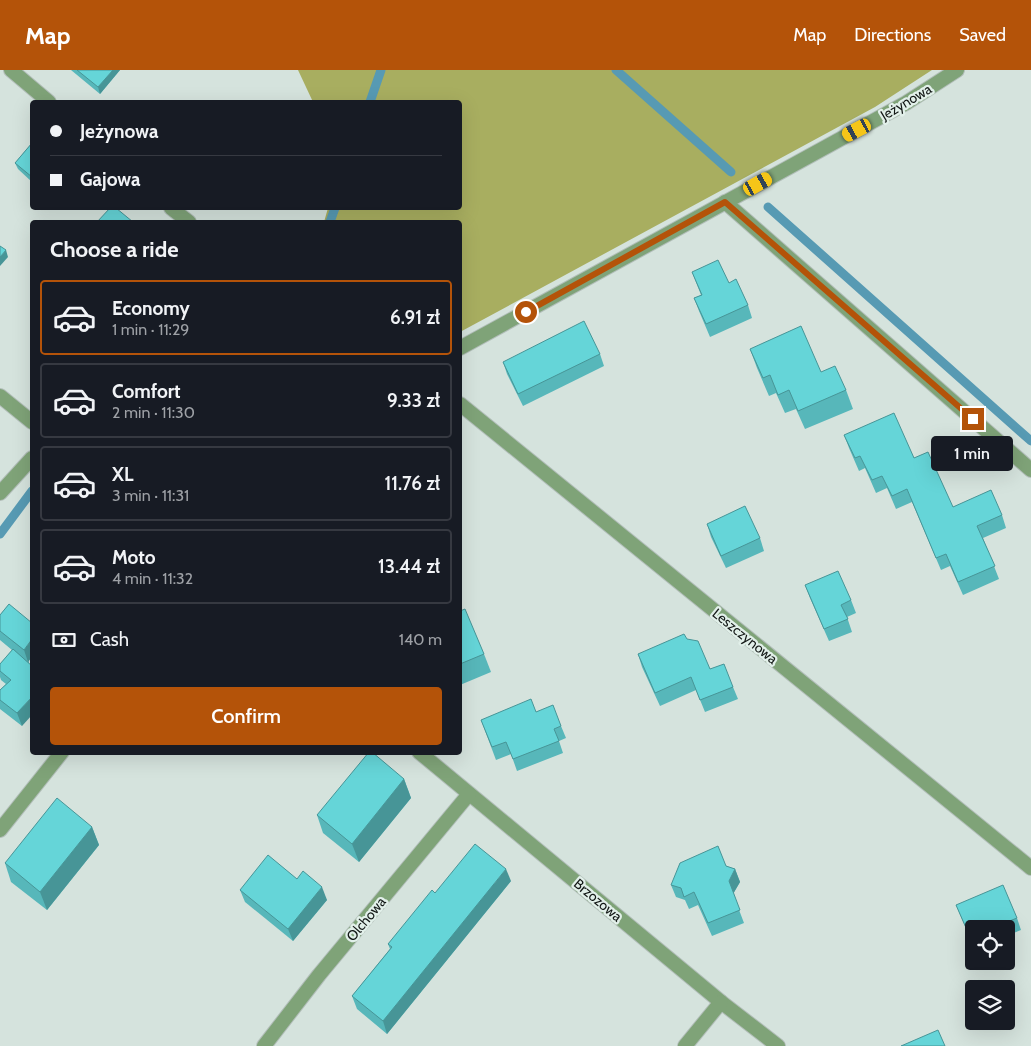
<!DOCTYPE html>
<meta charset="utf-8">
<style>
body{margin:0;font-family:Cabin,sans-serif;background:#20242c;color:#f1f3f6;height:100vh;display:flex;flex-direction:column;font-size:19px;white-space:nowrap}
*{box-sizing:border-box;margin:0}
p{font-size:16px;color:#9ea1a6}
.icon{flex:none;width:28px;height:28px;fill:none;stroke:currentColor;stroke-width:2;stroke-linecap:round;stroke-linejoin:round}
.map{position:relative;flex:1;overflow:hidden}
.panel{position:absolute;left:30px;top:150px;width:432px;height:535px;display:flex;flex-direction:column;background:#171b24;border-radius:5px;box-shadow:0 5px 20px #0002}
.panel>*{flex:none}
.top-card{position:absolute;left:30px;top:30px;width:432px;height:110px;border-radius:5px;box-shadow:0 5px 20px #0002;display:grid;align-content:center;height:110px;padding:0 20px;background:#171b24}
.tools{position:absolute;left:965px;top:850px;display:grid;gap:10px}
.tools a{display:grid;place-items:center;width:50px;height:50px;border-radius:5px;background:#171b24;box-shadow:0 5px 20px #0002;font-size:25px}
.end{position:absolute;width:22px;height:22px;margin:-11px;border:6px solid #b45309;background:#fff;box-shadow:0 0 0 2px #fff}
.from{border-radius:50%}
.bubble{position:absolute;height:35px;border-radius:5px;background:#171b24;box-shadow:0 5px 20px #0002;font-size:16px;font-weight:600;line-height:35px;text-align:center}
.car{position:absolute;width:15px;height:30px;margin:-15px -8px;border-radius:6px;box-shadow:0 0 4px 1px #0007;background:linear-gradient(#f5c518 24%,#345 0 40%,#f5c518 0 76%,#345 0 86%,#f5c518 0)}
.top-card b{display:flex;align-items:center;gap:18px;height:48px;font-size:19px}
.top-card b+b{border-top:1px solid #363941}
.top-card i{width:12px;height:12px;background:#f1f3f6}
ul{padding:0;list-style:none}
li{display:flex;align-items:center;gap:15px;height:75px;margin:0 10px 8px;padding:0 10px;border:2px solid #363941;border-radius:5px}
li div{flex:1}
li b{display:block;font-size:19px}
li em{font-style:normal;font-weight:600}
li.active{border-color:#b45309}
li>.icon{width:45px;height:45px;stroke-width:1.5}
h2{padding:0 20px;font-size:22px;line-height:60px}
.pay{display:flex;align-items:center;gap:12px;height:55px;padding:0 20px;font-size:19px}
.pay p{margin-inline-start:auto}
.cta{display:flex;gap:10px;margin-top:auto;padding:10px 20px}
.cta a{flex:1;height:58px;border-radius:5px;background:#b45309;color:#fff;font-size:20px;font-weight:600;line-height:58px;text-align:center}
header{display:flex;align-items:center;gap:30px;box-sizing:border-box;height:70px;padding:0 25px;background:#b45309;color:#fff}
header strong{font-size:24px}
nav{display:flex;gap:28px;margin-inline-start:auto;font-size:18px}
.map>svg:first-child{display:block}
</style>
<header>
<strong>Map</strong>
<nav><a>Map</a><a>Directions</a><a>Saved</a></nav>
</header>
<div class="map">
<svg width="1031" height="976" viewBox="0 0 1031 976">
<rect width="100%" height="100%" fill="#d5e3dd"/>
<polygon fill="#a8ae60" points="298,0 932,0 875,37 460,262 460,152 324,152 328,138 460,138 460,32 313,32"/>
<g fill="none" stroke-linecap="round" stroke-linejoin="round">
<g stroke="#579ab3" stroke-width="9">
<polyline points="616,0 731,102"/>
<polyline points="370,32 381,0"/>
<polyline points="768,137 1031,371"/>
<polyline points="330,152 335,138"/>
<polyline points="0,464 32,421"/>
</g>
<g stroke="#b2beb9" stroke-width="16">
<g id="service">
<polyline points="0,326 32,352"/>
<polyline points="0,423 32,388"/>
</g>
</g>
<g stroke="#b2beb9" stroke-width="16">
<g id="minor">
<polyline points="11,0 49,32"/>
<polyline points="725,132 1031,400"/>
<polyline points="171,138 189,152"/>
<polyline points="460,278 906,33 957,0"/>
<polyline points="460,334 1031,798"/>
<polyline points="419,682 721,932 778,976"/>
<polyline points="0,760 62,682"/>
<polyline points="264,976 319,905 469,724"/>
<polyline points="685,976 721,932"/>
</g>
</g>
<use href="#service" stroke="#7fa378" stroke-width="14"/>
<use href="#minor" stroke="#7fa378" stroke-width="14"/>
</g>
<g fill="#57b7ba">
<polygon points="71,0 120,0 100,24"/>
<polygon points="32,73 32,112 18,99 15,93"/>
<polygon points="692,202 729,213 748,235 752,248 710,267 699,241 694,228 701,225"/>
<polygon points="750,279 821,302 846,320 853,339 805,359 796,339 785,343 776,323 769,326 757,298"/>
<polygon points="600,284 604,296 523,336 507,304 503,292"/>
<polygon points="844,365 914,388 953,437 1002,445 1006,458 983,468 999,509 963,525 950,496 941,500 912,432 896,439 887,418 876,423 865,398 859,401 849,378"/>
<polygon points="707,454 760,468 764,481 726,498 711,467"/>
<polygon points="805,515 851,530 856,543 847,547 852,562 829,571 810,528"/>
<polygon points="9,534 29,592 22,656 0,639 0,620 6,614 1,610 0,607 0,594 12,580 0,570 0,545"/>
<polygon points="460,541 484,584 491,602 460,615"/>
<polygon points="687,569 710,599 733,617 738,629 705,642 696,620 660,636 642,597 638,584"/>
<polygon points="536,642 561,656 566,668 559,671 563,683 517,701 511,684 496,690 481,650"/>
<polygon points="404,709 411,728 359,792 323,763 317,745"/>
<polygon points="92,757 99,775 47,840 11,812 5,793"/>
<polygon points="726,796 735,799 740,812 733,824 744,853 712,866 698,835 689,839 685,830 676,827 671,815"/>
<polygon points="297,809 327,830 293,871 245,832 240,820"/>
<polygon points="511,811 387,964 357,939 352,926 390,879 388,874 435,823"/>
<polygon points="956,835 1017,848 1021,860 1006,866 1006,859 974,859 974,877"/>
</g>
<g fill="#479597">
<polygon points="113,0 120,0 100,24 98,17"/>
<polygon points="6,180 8,187 0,196 0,187"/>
<polygon points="32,569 32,587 28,592 24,580"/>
<polygon points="32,627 32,645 22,656 17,643"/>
<polygon points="404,709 411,728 359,792 352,774"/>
<polygon points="92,757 99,775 47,840 40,822"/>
<polygon points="506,799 511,811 387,964 383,951"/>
<polygon points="735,799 740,812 733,824 729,811"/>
<polygon points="322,817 327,830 293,871 288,859"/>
</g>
<g fill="#65d5d8" stroke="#479597">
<polygon points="77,0 113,0 98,17"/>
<polygon points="32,73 32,107 15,93"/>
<polygon points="110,138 116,138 133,152 97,152"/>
<polygon points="0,176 6,180 0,187"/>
<polygon points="718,190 729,213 736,209 748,235 706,254 694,228 702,225 692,202"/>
<polygon points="584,251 600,284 518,324 503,292"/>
<polygon points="801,256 821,302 835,296 846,320 798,341 789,320 778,325 770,305 763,308 750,279"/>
<polygon points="894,343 914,388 928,382 953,437 991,420 1002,445 977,456 995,496 958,512 946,484 936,488 907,419 892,426 882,406 872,410 860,386 855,388 844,365"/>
<polygon points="745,436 760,468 721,486 707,454"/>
<polygon points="838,501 851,530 841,535 848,549 824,559 805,515"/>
<polygon points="9,534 32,553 32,569 24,580 0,561 0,545"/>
<polygon points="465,539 484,584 460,594 460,541"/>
<polygon points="684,564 687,569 698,571 710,599 724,594 733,617 700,630 691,607 655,623 638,584"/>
<polygon points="13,579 32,596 32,627 17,643 0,630 0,620 11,610 0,601 0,594"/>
<polygon points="531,629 536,642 553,635 561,656 554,659 559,671 513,689 506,672 492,677 481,650"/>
<polygon points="369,682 372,682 404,709 352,774 317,745"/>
<polygon points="57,728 92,757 40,822 5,793"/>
<polygon points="475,774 506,799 383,951 352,926 392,877 388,874 432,820 435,823"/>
<polygon points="718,776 726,796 735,799 729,811 740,840 708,853 694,822 684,827 681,818 671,815 680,793"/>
<polygon points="268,785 297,809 303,801 322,817 288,859 240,820"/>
<polygon points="1003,815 1017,848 990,859 974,859 974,866 970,867 956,835"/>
<polygon points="938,960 945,976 901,976"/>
</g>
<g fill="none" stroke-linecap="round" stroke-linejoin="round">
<polyline stroke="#b45309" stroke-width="6" points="526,242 725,132 973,349"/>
</g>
<g text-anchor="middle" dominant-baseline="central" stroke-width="4.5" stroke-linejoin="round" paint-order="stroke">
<g font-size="14" fill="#121715" stroke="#e2f0ea">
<text transform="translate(906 32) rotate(-31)">Jeżynowa</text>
<text transform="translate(745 566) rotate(39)">Leszczynowa</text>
<text transform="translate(598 830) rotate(40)">Brzozowa</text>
<text transform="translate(366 849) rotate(-50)">Olchowa</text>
</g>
</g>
</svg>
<div class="tools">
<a><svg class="icon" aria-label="locate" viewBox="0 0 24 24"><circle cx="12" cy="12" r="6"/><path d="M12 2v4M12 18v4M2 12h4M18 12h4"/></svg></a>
<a><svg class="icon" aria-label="layers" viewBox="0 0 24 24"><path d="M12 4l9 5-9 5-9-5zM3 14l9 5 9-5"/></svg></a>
</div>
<i class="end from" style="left:526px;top:242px"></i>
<i class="end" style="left:973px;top:349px"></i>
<div class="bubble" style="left:931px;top:366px;width:82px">1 min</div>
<i class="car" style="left:857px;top:60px;rotate:242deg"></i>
<i class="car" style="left:758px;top:114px;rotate:61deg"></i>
<div class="top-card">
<b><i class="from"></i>Jeżynowa</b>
<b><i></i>Gajowa</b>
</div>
<section class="panel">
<h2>Choose a ride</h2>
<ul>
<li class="active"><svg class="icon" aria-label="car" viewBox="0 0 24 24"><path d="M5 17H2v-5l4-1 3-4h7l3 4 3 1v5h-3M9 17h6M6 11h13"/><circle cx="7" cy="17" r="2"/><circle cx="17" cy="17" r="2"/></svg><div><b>Economy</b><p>1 min · 11:29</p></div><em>6.91 zł</em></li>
<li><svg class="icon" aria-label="car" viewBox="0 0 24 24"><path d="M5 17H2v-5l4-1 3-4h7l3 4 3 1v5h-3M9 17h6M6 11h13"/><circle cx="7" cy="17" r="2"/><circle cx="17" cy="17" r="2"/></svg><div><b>Comfort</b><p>2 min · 11:30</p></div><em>9.33 zł</em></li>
<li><svg class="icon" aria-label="car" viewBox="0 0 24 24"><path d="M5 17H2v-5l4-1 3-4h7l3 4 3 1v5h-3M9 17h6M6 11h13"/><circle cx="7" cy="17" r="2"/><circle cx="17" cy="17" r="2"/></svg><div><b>XL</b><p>3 min · 11:31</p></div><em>11.76 zł</em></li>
<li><svg class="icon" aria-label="car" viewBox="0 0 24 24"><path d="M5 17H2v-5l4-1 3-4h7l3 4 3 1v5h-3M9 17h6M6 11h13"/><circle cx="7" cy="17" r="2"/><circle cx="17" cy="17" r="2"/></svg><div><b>Moto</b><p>4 min · 11:32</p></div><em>13.44 zł</em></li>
</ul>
<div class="pay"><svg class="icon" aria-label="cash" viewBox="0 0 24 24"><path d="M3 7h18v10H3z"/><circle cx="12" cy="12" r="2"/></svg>Cash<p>140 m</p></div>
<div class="cta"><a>Confirm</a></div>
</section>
</div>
